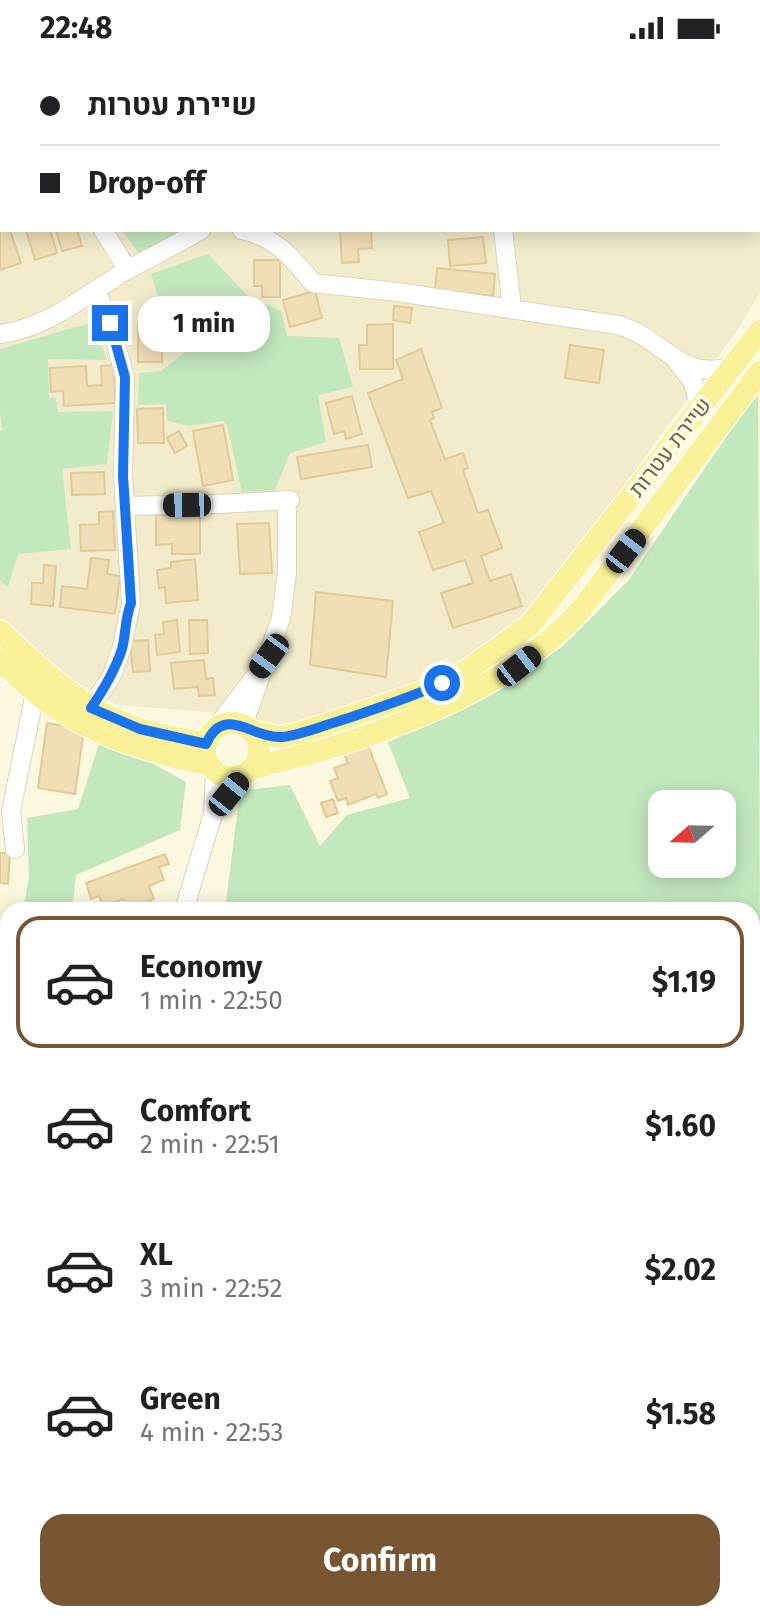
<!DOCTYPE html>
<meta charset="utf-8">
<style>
body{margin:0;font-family:"Fira Sans",Heebo,sans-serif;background:#f2f2f2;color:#202124;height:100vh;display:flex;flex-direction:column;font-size:30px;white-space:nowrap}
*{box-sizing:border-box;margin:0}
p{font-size:26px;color:#757577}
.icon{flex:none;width:44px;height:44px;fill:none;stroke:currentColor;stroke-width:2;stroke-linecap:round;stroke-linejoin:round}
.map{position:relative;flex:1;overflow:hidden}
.side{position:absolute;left:0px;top:846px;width:760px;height:720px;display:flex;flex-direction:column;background:#fff;border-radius:24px 24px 0 0;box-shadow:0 4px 20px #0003}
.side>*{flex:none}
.hud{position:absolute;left:0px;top:0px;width:760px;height:176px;box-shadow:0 4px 20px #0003;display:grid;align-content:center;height:176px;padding:0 40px;background:#fff}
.needle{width:52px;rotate:250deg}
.tools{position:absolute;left:648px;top:734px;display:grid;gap:16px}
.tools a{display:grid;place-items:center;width:88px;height:88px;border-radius:16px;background:#fff;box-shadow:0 4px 20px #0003;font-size:40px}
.end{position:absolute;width:36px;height:36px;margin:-18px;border:10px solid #1a73e8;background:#fff;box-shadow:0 0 0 4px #fff}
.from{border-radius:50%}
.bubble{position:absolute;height:56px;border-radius:24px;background:#fff;box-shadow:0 4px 20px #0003;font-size:26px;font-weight:700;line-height:56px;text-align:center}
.car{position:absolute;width:24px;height:48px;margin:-24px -12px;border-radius:10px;box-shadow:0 0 6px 2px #0007;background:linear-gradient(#222 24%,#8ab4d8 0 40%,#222 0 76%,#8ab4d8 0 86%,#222 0)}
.hud b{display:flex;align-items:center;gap:28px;height:76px;font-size:30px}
.hud b+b{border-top:2px solid #e0e0e0}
.hud i{width:20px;height:20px;background:#202124}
ul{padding:14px 0 0;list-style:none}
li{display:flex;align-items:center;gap:24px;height:132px;margin:0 16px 12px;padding:0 24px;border:4px solid transparent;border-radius:24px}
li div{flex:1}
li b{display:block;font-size:30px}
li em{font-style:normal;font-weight:700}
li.current{border-color:#785633}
li>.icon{width:72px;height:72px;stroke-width:1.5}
.cta{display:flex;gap:16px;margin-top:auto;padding:16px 40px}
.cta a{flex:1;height:92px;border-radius:24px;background:#785633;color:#fff;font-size:32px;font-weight:700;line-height:92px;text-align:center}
.status{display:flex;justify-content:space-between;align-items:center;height:56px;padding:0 40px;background:#fff;direction:ltr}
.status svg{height:22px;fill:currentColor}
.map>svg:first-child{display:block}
</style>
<div class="status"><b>22:48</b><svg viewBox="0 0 49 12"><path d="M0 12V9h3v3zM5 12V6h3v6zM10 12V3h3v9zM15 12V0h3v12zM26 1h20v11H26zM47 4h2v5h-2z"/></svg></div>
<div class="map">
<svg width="760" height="1566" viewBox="0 0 760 1566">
<rect width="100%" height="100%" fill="#fbf8df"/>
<g fill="#f2eccd" fill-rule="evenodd">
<path d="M0 0H760V236L739 272 530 559 437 619 280 679 230 658 118 649 0 584ZM2 2H758V174H2Z"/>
<polygon points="760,1076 760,1566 397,1566 402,1558 752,1558 752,1081"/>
</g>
<polygon fill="#f5dcf7" points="756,1534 760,1566 711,1566 720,1558 752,1558 752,1536"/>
<g fill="#c3e8be" fill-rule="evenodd">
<polygon points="126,174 182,174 139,198 123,175"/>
<polygon points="208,198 248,240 281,255 287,280 339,282 353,331 318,339 326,386 290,397 275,434 242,436 227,369 223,365 189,370 167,365 166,348 138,349 139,317 161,315 193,290 188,245 160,246 151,218"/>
<polygon points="93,266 107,304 48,303 49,342 56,342 58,356 113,355 107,408 62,413 71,493 18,498 8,531 0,524 0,375 3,374 0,357 0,293"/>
<path d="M758 334 760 881 752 890V854H225L240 735 290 729 320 790 347 759 410 742 388 686 478 645 563 590 628 525ZM662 748H722V808H662Z"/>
<polygon points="102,679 186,726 180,774 76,819 72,854 23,854 29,822 27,762 78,753"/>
<path d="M760 897V979C753 953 743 919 760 897Z"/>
<polygon points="8,939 8,1558 402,1558 397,1566 0,1566 0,950 7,946"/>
<polygon points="760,1079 760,1211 752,1219 752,1085"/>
</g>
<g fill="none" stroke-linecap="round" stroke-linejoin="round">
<polyline stroke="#9bbbd5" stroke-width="4" points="352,1566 358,1558"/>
</g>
<g fill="#f0deb7" stroke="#e2c998" stroke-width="2">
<polygon points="0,173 10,174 21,207 0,214"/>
<polygon points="26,174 50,174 57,197 35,204"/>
<polygon points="56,174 77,174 82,190 62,195"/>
<polygon points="340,174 371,174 372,192 358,193 359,206 342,207"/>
<polygon points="483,181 486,207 450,210 448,184"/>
<polygon points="254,204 280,204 280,241 262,241 262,230 254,230"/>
<polygon points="437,212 495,218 493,240 435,234"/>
<polygon points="315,235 322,262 290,271 283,244"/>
<polygon points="170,250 188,250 188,281 179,281 179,295 162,295 162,306 138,306 138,268 170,268"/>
<polygon points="394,250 412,252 410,267 393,264"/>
<polygon points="393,268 393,313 360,313 359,289 367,289 367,269"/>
<polygon points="570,289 604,294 599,327 565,322"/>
<polygon points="421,293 442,352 432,356 434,362 430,364 445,403 463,397 468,412 463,414 478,457 488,454 502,492 481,500 490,525 511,518 522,550 453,572 441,537 473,527 465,504 433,514 419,476 444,467 431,435 408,442 368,337 403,323 396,304"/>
<polygon points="114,309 115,347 64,350 63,335 51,336 50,312 86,310 87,330 102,329 101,310"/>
<polygon points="352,340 362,378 346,383 344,375 334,378 326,347"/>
<polygon points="163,352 164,387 138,387 137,353"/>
<polygon points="223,369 233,424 203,430 193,375"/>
<polygon points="179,375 187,390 175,397 167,382"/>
<polygon points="368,389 372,411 301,423 297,401"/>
<polygon points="104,416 105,438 72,439 71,417"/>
<polygon points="113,455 115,494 81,495 80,469 99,468 99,456"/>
<polygon points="200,455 200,498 172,498 172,488 156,489 156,456"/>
<polygon points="269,467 272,517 240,518 237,468"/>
<polygon points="91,502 109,504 107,518 120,520 115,558 60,551 62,530 87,533"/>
<polygon points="195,503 198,544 166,547 165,531 159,532 157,514 171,512 171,506"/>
<polygon points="44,509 56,510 53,550 31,548 32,527 43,527"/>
<polygon points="316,536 393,545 386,621 310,609"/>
<polygon points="177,564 180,596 157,599 155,579 164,578 163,566"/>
<polygon points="189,564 207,564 208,597 190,598"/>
<polygon points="148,584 150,615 133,616 130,585"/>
<polygon points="204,604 206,623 213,622 215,639 199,640 198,631 174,633 171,607"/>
<polygon points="47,667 84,673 75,738 38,732"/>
<polygon points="366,684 387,738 378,742 376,738 348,749 346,742 338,745 330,725 338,722 334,712 348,707 342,693"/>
<polygon points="333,743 338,757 326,761 321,747"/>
<polygon points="0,797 10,797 8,828 0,827"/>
<polygon points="165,798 169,808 159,811 164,824 149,830 154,843 127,854 123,843 103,851 99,840 91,843 86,827"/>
<polygon points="759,1271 760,1271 760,1355 755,1327"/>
<polygon points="562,1558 601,1558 597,1566 572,1566 561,1560"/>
<polygon points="661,1558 698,1558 693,1566 656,1566"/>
</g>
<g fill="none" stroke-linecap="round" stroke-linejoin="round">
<g stroke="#dcd4b9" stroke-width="20">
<g id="minor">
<polyline points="18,0 19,2"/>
<polyline points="160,0 162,2"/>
<polyline points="455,0 455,2"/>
<polyline points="425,2 431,0"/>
<polyline points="0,159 2,158"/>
<polyline points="103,174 128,214"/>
<path d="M242 174C275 181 293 202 313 227L397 236 618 269C665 282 679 327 733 310"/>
<polyline points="503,174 512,252"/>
<path d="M0 278C48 272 88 237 129 213 153 200 177 188 201 174"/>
<polyline points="678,307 693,326 700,353"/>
<polyline points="125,450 218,448 290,444"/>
<polyline points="91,652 112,619 122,591 131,547 123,420 125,321 110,267 96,235"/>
<polyline points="247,672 245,664 281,562 287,517 287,455"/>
<polyline points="215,673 254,622"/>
<polyline points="213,758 245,719"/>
<polyline points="15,793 11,755 35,637"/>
<polyline points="184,854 213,758 215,716"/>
<polyline points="752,1241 760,1229"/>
<polyline points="752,1439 760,1471"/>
<polyline points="752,1503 760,1510"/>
<polyline points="510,1558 513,1566"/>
<polyline points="454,1566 461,1558"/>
<polyline points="633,1566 638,1558"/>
</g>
</g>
<g stroke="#fff" stroke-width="24">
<g id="major">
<path d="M0 575C42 615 83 655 140 673 161 680 184 683 206 688"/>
<path d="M0 604C17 620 33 636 52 649 98 682 154 697 209 709"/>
<circle cx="232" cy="694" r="27"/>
<polyline points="253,676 281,681 306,675 422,636 462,618 530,569 760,275"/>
<path d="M252 713C276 705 299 701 323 694 418 665 511 629 580 555L760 316"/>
</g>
</g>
<use href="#minor" stroke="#fff" stroke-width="18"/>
<use href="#major" stroke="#f9f198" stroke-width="22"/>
</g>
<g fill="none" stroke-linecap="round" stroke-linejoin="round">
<path stroke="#1a73e8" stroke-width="10" d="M110 267 125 321 123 420 131 547C125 562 126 578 122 593 115 615 104 633 91 652L140 673 206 688C224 647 252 683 282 681 300 679 319 671 336 666 372 654 408 643 442 627"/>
</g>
<g text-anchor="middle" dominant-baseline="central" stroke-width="8" stroke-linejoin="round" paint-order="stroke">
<g font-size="22" fill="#706248" stroke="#fffce4">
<text transform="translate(670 391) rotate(-52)">שיירת עטרות</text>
</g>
</g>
</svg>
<div class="tools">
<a><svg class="needle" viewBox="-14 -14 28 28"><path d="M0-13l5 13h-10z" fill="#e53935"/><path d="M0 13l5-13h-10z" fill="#757577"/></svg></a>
</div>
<i class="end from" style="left:442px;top:627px"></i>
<i class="end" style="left:110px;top:267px"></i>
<div class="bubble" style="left:138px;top:240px;width:132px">1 min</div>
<i class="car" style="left:187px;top:449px;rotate:269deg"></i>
<i class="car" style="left:626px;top:495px;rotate:38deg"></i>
<i class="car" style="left:269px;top:600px;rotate:216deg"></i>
<i class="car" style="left:519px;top:610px;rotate:52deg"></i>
<i class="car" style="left:229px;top:738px;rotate:39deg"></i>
<div class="hud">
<b><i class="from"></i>שיירת עטרות</b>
<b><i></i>Drop-off</b>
</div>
<section class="side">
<ul>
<li class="current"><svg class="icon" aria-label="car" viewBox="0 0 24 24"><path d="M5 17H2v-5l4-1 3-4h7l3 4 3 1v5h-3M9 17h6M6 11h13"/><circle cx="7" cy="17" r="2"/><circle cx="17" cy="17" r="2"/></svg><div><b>Economy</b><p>1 min · 22:50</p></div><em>$1.19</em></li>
<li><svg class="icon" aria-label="car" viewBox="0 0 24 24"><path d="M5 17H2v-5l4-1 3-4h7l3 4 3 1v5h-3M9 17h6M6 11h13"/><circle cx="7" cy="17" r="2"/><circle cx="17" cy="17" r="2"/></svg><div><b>Comfort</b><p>2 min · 22:51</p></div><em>$1.60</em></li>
<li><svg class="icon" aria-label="car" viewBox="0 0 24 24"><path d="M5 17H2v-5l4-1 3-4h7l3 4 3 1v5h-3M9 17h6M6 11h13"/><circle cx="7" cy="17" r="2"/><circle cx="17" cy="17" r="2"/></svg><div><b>XL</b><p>3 min · 22:52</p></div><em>$2.02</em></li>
<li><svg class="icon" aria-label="car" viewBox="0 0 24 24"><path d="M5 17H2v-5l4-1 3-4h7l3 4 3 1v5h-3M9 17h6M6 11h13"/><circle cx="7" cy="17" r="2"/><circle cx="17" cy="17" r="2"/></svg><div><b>Green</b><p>4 min · 22:53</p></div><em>$1.58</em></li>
</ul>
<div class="cta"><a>Confirm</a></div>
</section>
</div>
